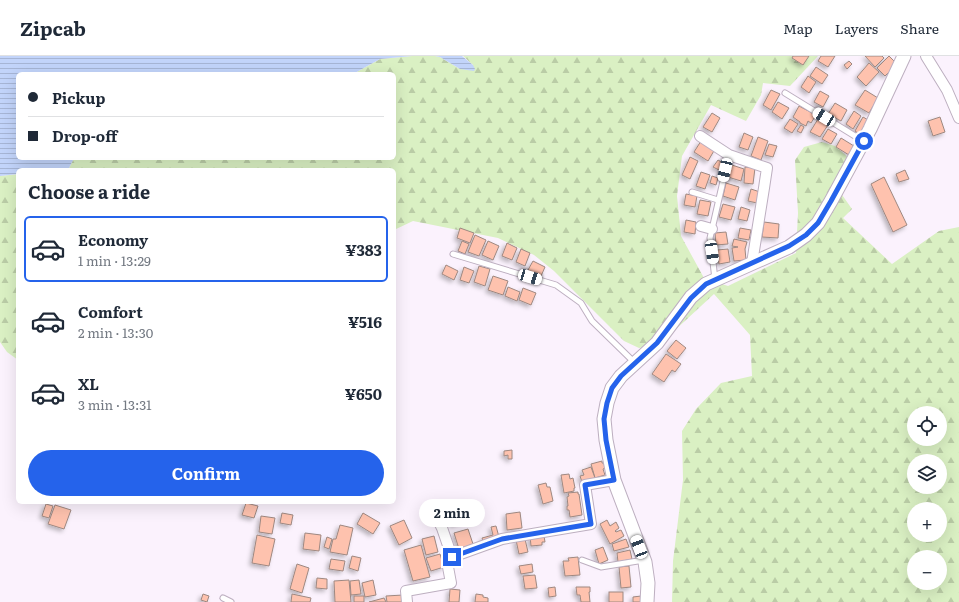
<!DOCTYPE html>
<meta charset="utf-8">
<style>
body{margin:0;font-family:Literata,serif;background:#f6f6f7;color:#1f2937;height:100vh;display:flex;flex-direction:column;font-size:15px;white-space:nowrap}
*{box-sizing:border-box;margin:0}
p{font-size:13px;color:#747a83}
.icon{flex:none;width:22px;height:22px;fill:none;stroke:currentColor;stroke-width:2;stroke-linecap:round;stroke-linejoin:round}
.map{position:relative;flex:1;overflow:hidden}
.drawer{position:absolute;left:16px;top:112px;width:380px;height:336px;display:flex;flex-direction:column;background:#fff;border-radius:6px;box-shadow:0 4px 16px #0002}
.drawer>*{flex:none}
.banner{position:absolute;left:16px;top:16px;width:380px;height:88px;border-radius:6px;box-shadow:0 4px 16px #0002;display:grid;align-content:center;height:88px;padding:0 12px;background:#fff}
.controls{position:absolute;left:907px;top:350px;display:grid;gap:8px}
.controls a{display:grid;place-items:center;width:40px;height:40px;border-radius:50%;background:#fff;box-shadow:0 4px 16px #0002;font-size:20px}
.end{position:absolute;width:18px;height:18px;margin:-9px;border:5px solid #2563eb;background:#fff;box-shadow:0 0 0 2px #fff}
.from{border-radius:50%}
.bubble{position:absolute;height:28px;border-radius:14px;background:#fff;box-shadow:0 4px 16px #0002;font-size:13px;font-weight:700;line-height:28px;text-align:center}
.car{position:absolute;width:12px;height:24px;margin:-12px -6px;border-radius:5px;box-shadow:0 0 3px 1px #0007;background:linear-gradient(#fff 24%,#345 0 40%,#fff 0 76%,#345 0 86%,#fff 0)}
.banner b{display:flex;align-items:center;gap:14px;height:38px;font-size:15px}
.banner b+b{border-top:1px solid #e0e1e3}
.banner i{width:10px;height:10px;background:#1f2937}
ul{padding:0;list-style:none}
li{display:flex;align-items:center;gap:12px;height:66px;margin:0 8px 6px;padding:0 4px;border:2px solid transparent;border-radius:6px}
li div{flex:1}
li b{display:block;font-size:15px}
li em{font-style:normal;font-weight:700}
li.on{border-color:#2563eb}
li>.icon{width:36px;height:36px;stroke-width:1.5}
h2{padding:0 12px;font-size:18px;line-height:48px}
.action{display:flex;gap:8px;margin-top:auto;padding:8px 12px}
.action a{flex:1;height:46px;border-radius:24px;background:#2563eb;color:#fff;font-size:16px;font-weight:700;line-height:46px;text-align:center}
header{display:flex;align-items:center;gap:24px;box-sizing:border-box;height:56px;padding:0 20px;background:#fff;border-bottom:1px solid #e0e1e3}
header strong{font-size:19px}
nav{display:flex;gap:22px;margin-inline-start:auto;font-size:14px}
.map>svg:first-child{display:block}
</style>
<header>
<strong>Zipcab</strong>
<nav><a>Map</a><a>Layers</a><a>Share</a></nav>
</header>
<div class="map">
<svg width="959" height="546" viewBox="0 0 959 546">
<defs>
<pattern id="forest-firs" width="22" height="20" patternUnits="userSpaceOnUse"><rect width="22" height="20" fill="#daf0c3"/><path d="M5 1l3.5 6h-7zM16 11l3.5 6h-7z" fill="#bacca6"/></pattern>
<pattern id="water-rules" width="6" height="5" patternUnits="userSpaceOnUse"><rect width="6" height="5" fill="#c2d4fa"/><path d="M0 2.5h6" fill="none" stroke="#a6b5d5"/></pattern>
<filter id="shadow"><feDropShadow dx="-2.5" dy="2.5" stdDeviation="2" flood-color="#0004"/></filter>
</defs>
<rect width="100%" height="100%" fill="#fbf2fd"/>
<g fill="url(#forest-firs)" fill-rule="evenodd">
<path d="M412 0H435L440 1 460 13 473 9 463 0H818L790 30 763 27 761 39 746 65 711 49 682 100 677 140 681 180 704 222 728 230 796 197 798 157 795 104 804 91 822 86 835 90 849 102 833 126 852 153 843 162 892 208 939 175 959 171V546H672L673 505 683 424 682 375 696 353 721 327 752 320 750 279 714 238 660 288 639 292 624 285 554 215 534 199 498 182 413 165 394 174V114H68L74 102H394V18H353L380 3ZM914 357H940V383H914ZM914 405H940V431H914ZM914 453H940V479H914ZM914 501H940V527H914Z"/>
<polygon points="18,118 18,304 7,296 0,286 0,120"/>
</g>
<g fill="url(#water-rules)">
<polygon points="0,0 412,0 380,3 353,18 18,18 18,102 74,102 68,114 18,114 18,118 0,120"/>
<polygon points="435,0 462,0 473,9 475,13 474,15 460,13 440,1"/>
</g>
<g fill="#fec2ae" stroke="#9e8881" filter="url(#shadow)">
<polygon points="793,0 809,0 803,9 792,2"/>
<polygon points="821,0 835,0 828,11 818,5"/>
<polygon points="865,0 882,0 884,2 875,11"/>
<polygon points="889,0 897,8 885,20 877,12"/>
<polygon points="849,5 852,8 847,13 844,9"/>
<polygon points="869,7 879,16 866,30 857,21"/>
<polygon points="816,11 828,19 822,28 810,20"/>
<polygon points="808,20 816,26 809,37 801,31"/>
<polygon points="771,34 780,38 771,54 763,49"/>
<polygon points="865,34 878,42 869,57 855,49"/>
<polygon points="820,35 829,40 823,51 814,46"/>
<polygon points="778,46 789,52 782,63 772,56"/>
<polygon points="835,47 847,54 841,65 828,58"/>
<polygon points="799,50 816,59 811,67 808,65 806,70 800,67 800,66 793,61"/>
<polygon points="854,55 861,60 853,73 846,68"/>
<polygon points="712,57 720,62 712,76 703,71"/>
<polygon points="863,61 870,65 862,80 855,75"/>
<polygon points="940,61 945,76 933,80 928,65"/>
<polygon points="790,63 798,68 792,77 784,72"/>
<polygon points="818,63 828,69 820,81 810,76"/>
<polygon points="801,69 804,71 801,77 797,75"/>
<polygon points="828,73 837,78 831,88 822,83"/>
<polygon points="744,77 753,81 748,94 739,91"/>
<polygon points="758,81 768,85 761,104 751,100"/>
<polygon points="841,82 854,90 849,99 836,91"/>
<polygon points="701,85 715,93 708,105 694,96"/>
<polygon points="769,88 777,90 773,101 765,99"/>
<polygon points="690,101 698,105 690,123 682,119"/>
<polygon points="718,104 723,107 719,114 713,111"/>
<polygon points="732,109 744,113 741,125 728,121"/>
<polygon points="745,111 755,112 753,128 744,127"/>
<polygon points="905,114 909,123 899,126 896,118"/>
<polygon points="701,116 710,119 705,133 696,130"/>
<polygon points="712,120 718,122 716,129 710,127"/>
<polygon points="884,121 907,169 893,176 871,128"/>
<polygon points="726,127 739,131 735,144 723,140"/>
<polygon points="751,133 760,136 757,147 748,145"/>
<polygon points="686,138 697,140 695,151 684,149"/>
<polygon points="700,144 711,146 708,160 697,158"/>
<polygon points="723,148 735,151 731,164 719,161"/>
<polygon points="741,151 750,154 747,165 738,163"/>
<polygon points="686,164 696,166 695,178 684,176"/>
<polygon points="764,166 779,168 778,182 762,181"/>
<polygon points="460,172 474,177 470,187 457,182"/>
<polygon points="740,172 751,174 749,184 738,182"/>
<polygon points="726,176 728,188 716,189 715,177"/>
<polygon points="475,179 486,184 479,200 468,196"/>
<polygon points="734,183 747,186 745,193 746,204 734,205 732,192 738,191 732,190"/>
<polygon points="462,185 469,188 465,198 458,195"/>
<polygon points="488,185 499,190 493,204 482,199"/>
<polygon points="507,187 517,192 512,204 502,200"/>
<polygon points="521,193 530,197 525,210 516,206"/>
<polygon points="728,193 730,206 719,208 717,194"/>
<polygon points="533,205 545,211 541,220 528,214"/>
<polygon points="446,209 458,215 454,224 442,218"/>
<polygon points="479,210 490,213 485,230 474,226"/>
<polygon points="464,211 474,215 469,227 460,224"/>
<polygon points="493,220 508,225 503,239 488,234"/>
<polygon points="508,231 520,236 517,245 505,240"/>
<polygon points="523,232 536,237 531,249 519,244"/>
<polygon points="676,284 686,292 677,303 667,295"/>
<polygon points="666,298 681,308 675,316 672,314 664,326 652,318"/>
<polygon points="512,394 512,403 508,403 508,399 504,400 504,395"/>
<polygon points="602,405 602,407 604,407 605,412 603,413 605,419 595,422 591,408"/>
<polygon points="591,411 595,422 582,426 580,420 584,419 582,414"/>
<polygon points="569,418 570,423 573,422 575,432 574,432 574,435 564,437 561,419"/>
<polygon points="546,427 547,431 550,431 553,445 543,448 538,429"/>
<polygon points="578,436 578,438 579,438 582,459 570,461 569,454 567,454 567,450 568,450 567,441 569,440 568,437"/>
<polygon points="246,447 258,450 254,462 242,459"/>
<polygon points="46,448 53,450 49,462 42,460"/>
<polygon points="55,449 71,454 64,473 48,468"/>
<polygon points="468,454 471,462 453,469 450,461"/>
<polygon points="520,456 522,472 507,474 506,458"/>
<polygon points="282,457 293,459 291,469 280,467"/>
<polygon points="363,457 380,467 373,478 357,468"/>
<polygon points="261,460 275,462 272,478 259,476"/>
<polygon points="404,464 412,482 399,489 390,470"/>
<polygon points="607,464 610,470 616,466 619,472 615,475 616,476 621,474 624,480 610,488 600,468"/>
<polygon points="340,469 353,472 347,499 330,496 333,483 336,483"/>
<polygon points="496,470 499,481 483,485 482,482 493,479 491,471"/>
<polygon points="468,473 473,488 459,493 454,477"/>
<polygon points="305,477 321,479 319,495 303,493"/>
<polygon points="257,479 275,483 269,510 252,507"/>
<polygon points="434,480 438,496 426,499 422,483"/>
<polygon points="530,480 544,480 545,486 542,486 542,489 531,490"/>
<polygon points="327,481 332,483 329,493 324,491"/>
<polygon points="525,483 528,496 519,498 516,484"/>
<polygon points="626,483 629,491 614,495 612,488"/>
<polygon points="421,489 430,521 413,525 404,494"/>
<polygon points="603,491 608,504 599,508 595,494"/>
<polygon points="630,494 632,503 618,506 617,497"/>
<polygon points="440,498 444,511 431,515 426,502"/>
<polygon points="352,500 361,502 358,515 349,512"/>
<polygon points="578,501 580,519 565,520 563,505 569,505 568,502"/>
<polygon points="331,503 345,505 343,515 329,513"/>
<polygon points="297,508 309,512 302,537 290,533"/>
<polygon points="532,508 533,516 521,518 519,510"/>
<polygon points="629,510 631,531 621,532 619,511"/>
<polygon points="535,519 537,532 525,533 523,520"/>
<polygon points="317,522 327,523 327,533 316,532"/>
<polygon points="349,524 351,546 335,546 334,525"/>
<polygon points="359,524 361,538 351,539 350,525"/>
<polygon points="373,524 376,539 365,541 362,527"/>
<polygon points="555,531 556,540 549,541 548,532"/>
<polygon points="576,531 590,531 590,536 589,536 590,546 581,546 580,539 577,539"/>
<polygon points="450,533 460,534 459,546 449,546"/>
<rect x="609" y="536" width="14" height="10"/>
<polygon points="203,538 209,540 207,546 201,544"/>
<polygon points="292,538 311,542 310,546 291,546"/>
<polygon points="476,538 483,539 483,541 488,542 488,546 475,546"/>
<polygon points="403,539 404,546 387,546 386,540"/>
<rect x="354" y="540" width="10" height="6"/>
<polygon points="641,540 641,546 633,546 633,541"/>
<polygon points="384,542 386,546 369,546"/>
</g>
<g fill="none" stroke-linecap="round" stroke-linejoin="round">
<g stroke="#bdafc0" stroke-width="7">
<g id="service">
<polyline points="785,37 863,85"/>
<polyline points="692,136 718,144"/>
<polyline points="453,198 556,229 581,247 592,265 635,307"/>
<polyline points="715,223 710,182 729,99"/>
<polyline points="582,504 601,511 644,504"/>
<polyline points="223,542 231,546"/>
</g>
</g>
<g stroke="#bdafc0" stroke-width="12">
<g id="minor">
<polyline points="926,0 947,34 959,62"/>
<polyline points="700,80 729,99 767,112 764,132 752,207"/>
<polyline points="701,170 712,173"/>
<polyline points="436,460 442,472 452,501"/>
<polyline points="407,546 406,535 451,527 448,511 452,501 502,483 591,468 585,429 614,424"/>
</g>
</g>
<g stroke="#bdafc0" stroke-width="15">
<polyline id="tertiary" points="647,546 648,527 645,506 614,424 606,384 604,363 607,347 612,332 621,320 657,287 691,241 706,228 789,191 806,179 818,167 831,145 870,73 904,0"/>
</g>
<use href="#service" stroke="#fff" stroke-width="5"/>
<use href="#minor" stroke="#fff" stroke-width="10"/>
<use href="#tertiary" stroke="#fff" stroke-width="13"/>
</g>
<g fill="none" stroke-linecap="round" stroke-linejoin="round">
<polyline stroke="#2563eb" stroke-width="5" points="452,501 502,483 591,468 585,429 614,424 606,384 604,363 607,347 612,332 621,320 657,287 691,242 706,228 789,190 806,179 818,167 831,145 864,85"/>
</g>
</svg>
<div class="controls">
<a><svg class="icon" aria-label="locate" viewBox="0 0 24 24"><circle cx="12" cy="12" r="6"/><path d="M12 2v4M12 18v4M2 12h4M18 12h4"/></svg></a>
<a><svg class="icon" aria-label="layers" viewBox="0 0 24 24"><path d="M12 4l9 5-9 5-9-5zM3 14l9 5 9-5"/></svg></a>
<a>+</a>
<a>−</a>
</div>
<i class="end from" style="left:864px;top:85px"></i>
<i class="end" style="left:452px;top:501px"></i>
<div class="bubble" style="left:419px;top:443px;width:66px">2 min</div>
<i class="car" style="left:824px;top:61px;rotate:301deg"></i>
<i class="car" style="left:725px;top:114px;rotate:193deg"></i>
<i class="car" style="left:712px;top:196px;rotate:172deg"></i>
<i class="car" style="left:530px;top:221px;rotate:107deg"></i>
<i class="car" style="left:639px;top:491px;rotate:339deg"></i>
<div class="banner">
<b><i class="from"></i>Pickup</b>
<b><i></i>Drop-off</b>
</div>
<section class="drawer">
<h2>Choose a ride</h2>
<ul>
<li class="on"><svg class="icon" aria-label="car" viewBox="0 0 24 24"><path d="M5 17H2v-5l4-1 3-4h7l3 4 3 1v5h-3M9 17h6M6 11h13"/><circle cx="7" cy="17" r="2"/><circle cx="17" cy="17" r="2"/></svg><div><b>Economy</b><p>1 min · 13:29</p></div><em>¥383</em></li>
<li><svg class="icon" aria-label="car" viewBox="0 0 24 24"><path d="M5 17H2v-5l4-1 3-4h7l3 4 3 1v5h-3M9 17h6M6 11h13"/><circle cx="7" cy="17" r="2"/><circle cx="17" cy="17" r="2"/></svg><div><b>Comfort</b><p>2 min · 13:30</p></div><em>¥516</em></li>
<li><svg class="icon" aria-label="car" viewBox="0 0 24 24"><path d="M5 17H2v-5l4-1 3-4h7l3 4 3 1v5h-3M9 17h6M6 11h13"/><circle cx="7" cy="17" r="2"/><circle cx="17" cy="17" r="2"/></svg><div><b>XL</b><p>3 min · 13:31</p></div><em>¥650</em></li>
</ul>
<div class="action"><a>Confirm</a></div>
</section>
</div>
